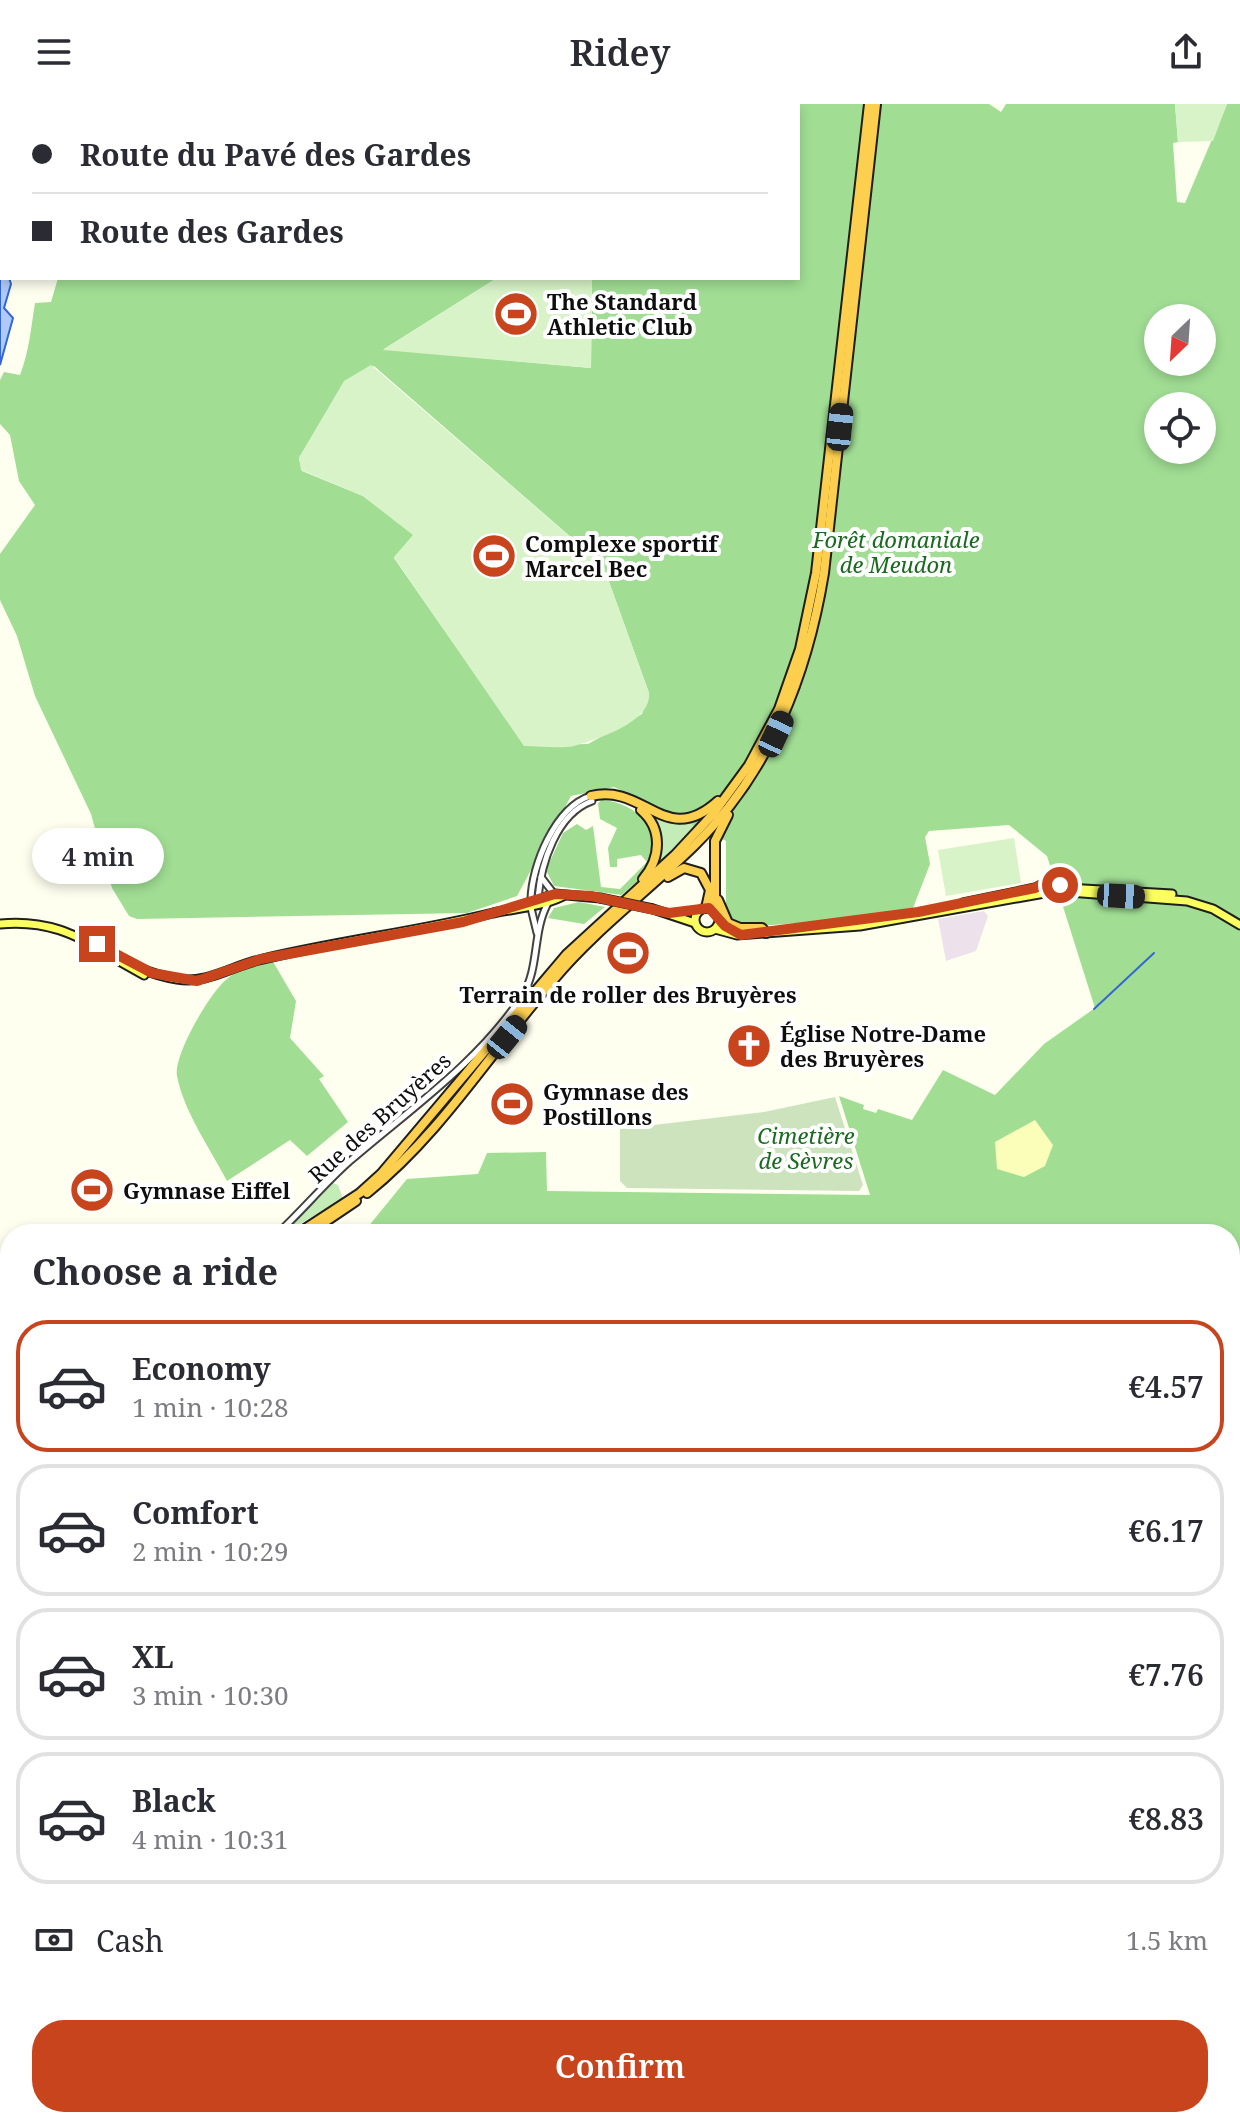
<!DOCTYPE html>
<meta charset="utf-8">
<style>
body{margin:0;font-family:"Noto Serif",serif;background:#f2f2f3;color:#2b2b33;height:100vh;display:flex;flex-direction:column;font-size:30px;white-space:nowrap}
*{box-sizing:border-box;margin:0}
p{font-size:26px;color:#7c7c81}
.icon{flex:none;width:44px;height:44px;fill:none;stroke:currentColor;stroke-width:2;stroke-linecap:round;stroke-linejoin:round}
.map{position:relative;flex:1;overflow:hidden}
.drawer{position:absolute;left:0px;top:1120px;width:1240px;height:904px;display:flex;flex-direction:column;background:#fff;border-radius:32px 32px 0 0;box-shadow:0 4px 12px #0003}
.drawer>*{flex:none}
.top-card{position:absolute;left:0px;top:0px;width:800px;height:176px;box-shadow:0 4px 12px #0003;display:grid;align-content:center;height:176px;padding:0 32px;background:#fff}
.needle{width:52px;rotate:205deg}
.tools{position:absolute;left:1144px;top:200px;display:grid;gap:16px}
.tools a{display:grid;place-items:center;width:72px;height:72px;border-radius:50%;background:#fff;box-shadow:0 4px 12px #0003;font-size:40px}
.end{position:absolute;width:36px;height:36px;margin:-18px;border:10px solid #c7441d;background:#fff;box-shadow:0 0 0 4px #fff}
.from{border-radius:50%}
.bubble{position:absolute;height:56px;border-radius:28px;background:#fff;box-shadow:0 4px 12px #0003;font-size:26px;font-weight:600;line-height:56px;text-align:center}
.car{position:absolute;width:24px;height:48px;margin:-24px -12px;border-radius:10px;box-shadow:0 0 6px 2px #0007;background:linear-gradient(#222 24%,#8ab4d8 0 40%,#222 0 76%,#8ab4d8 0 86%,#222 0)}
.top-card b{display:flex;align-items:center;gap:28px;height:76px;font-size:30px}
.top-card b+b{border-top:2px solid #e1e1e2}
.top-card i{width:20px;height:20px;background:#2b2b33}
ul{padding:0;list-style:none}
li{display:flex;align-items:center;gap:24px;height:132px;margin:0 16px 12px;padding:0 16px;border:4px solid #e1e1e2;border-radius:32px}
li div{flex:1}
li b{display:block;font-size:30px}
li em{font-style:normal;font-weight:600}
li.on{border-color:#c7441d}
li>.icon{width:72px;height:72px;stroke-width:1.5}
h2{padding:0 32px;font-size:36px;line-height:96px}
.pay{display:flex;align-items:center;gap:20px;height:88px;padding:0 32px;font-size:30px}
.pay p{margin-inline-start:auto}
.action{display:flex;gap:16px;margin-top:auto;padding:16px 32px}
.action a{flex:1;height:92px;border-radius:32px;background:#c7441d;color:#fff;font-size:32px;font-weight:600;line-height:92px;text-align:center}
header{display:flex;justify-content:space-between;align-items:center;height:104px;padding:0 32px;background:#fff;font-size:36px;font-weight:600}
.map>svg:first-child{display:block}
</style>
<header><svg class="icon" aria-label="menu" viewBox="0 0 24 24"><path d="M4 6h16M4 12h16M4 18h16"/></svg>Ridey<svg class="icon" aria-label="share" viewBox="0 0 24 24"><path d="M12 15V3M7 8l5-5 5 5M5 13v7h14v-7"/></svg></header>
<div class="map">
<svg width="1240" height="2024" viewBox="0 0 1240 2024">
<rect width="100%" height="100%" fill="#feffef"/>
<polygon fill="#ede2eb" points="984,807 988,812 976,847 946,857 938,815"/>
<g fill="#c3ecb6">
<polygon points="646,707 677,718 709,710 652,768 660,748"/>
<polygon points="333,1079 338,1081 343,1095 282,1130"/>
<polygon points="4,1592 10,1593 10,1675 0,1675"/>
</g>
<g fill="#a1de94" fill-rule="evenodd">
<path d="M241 0H989L1001 8 1006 0H1175L1178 38 1173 39 1177 98 1185 99 1227 0H1240V1362L1230 1368V1130H352L367 1124 407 1075 478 1070 487 1049 546 1048 547 1087 870 1091 839 992 864 1001 863 1005 876 1009 878 1005 912 1016 943 966 995 991 1044 940 1095 904 1047 752 1009 721 929 727 925 733 930 760 913 804 837 816 745 823 726 811V737L614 683 571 692 517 792 467 809 137 815 129 812 112 784 91 710 35 592 17 532 0 496V450L35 401 19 377 10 331 0 320V276L4 268 20 271C29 248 31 224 35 199L51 198 58 174H497L384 245 591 264 592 174H798V2ZM1158 214H1202V258H1158ZM374 262 603 461 649 589 642 610 588 640 524 641 394 454 414 431 363 392 302 367 299 354 344 278ZM1158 302H1202V346H1158Z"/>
<path d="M602 696C640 699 669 732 644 769 639 777 629 784 622 791L554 782 546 766 563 729 577 720 586 726 593 722 601 783 620 785 647 758 641 751 617 755V763H610L608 744 617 724 600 715 598 699Z"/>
<polygon points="579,798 605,803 584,820 548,814 554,804"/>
<path d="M272 856 296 897 290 934 324 972 319 975 348 1018 307 1052 290 1036 227 1077C210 1044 184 1008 177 972 173 952 210 888 227 875 239 865 257 860 272 856Z"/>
<polygon points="0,1836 10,1842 10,1956 0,1961"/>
<polygon points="10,1964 10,2014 51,2014 48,2024 0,2024 0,1969"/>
<polygon points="72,2014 185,2014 196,2024 69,2024"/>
</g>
<polygon fill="#fafeb8" points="1035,1016 1053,1041 1045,1062 1024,1073 997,1065 995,1038"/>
<polygon fill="#cde3be" points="835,993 863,1081 859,1087 627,1084 620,1077 620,1025 764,1008"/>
<g fill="#d8f3c8">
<polygon points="1175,0 1227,0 1213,37 1178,38"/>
<polygon points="497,174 592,174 591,264 383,246"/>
<path d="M371 261 603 461 649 589C652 619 594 636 574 642 559 645 539 642 524 642L394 453 413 431 363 392 301 366 299 354 344 277Z"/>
<polygon points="1014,734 1021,779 946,792 938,746"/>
</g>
<polygon fill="#b0cafa" stroke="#3367d5" stroke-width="2" points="0,162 2,174 9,174 11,180 4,204 13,214 0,261"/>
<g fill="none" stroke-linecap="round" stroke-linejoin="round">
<polyline stroke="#3367d5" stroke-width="2" points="1094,905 1154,849"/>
<g stroke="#414141" stroke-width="9">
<g id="minor">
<polyline points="541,773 554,790"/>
<path d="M538 794C541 760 556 710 592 697"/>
<path d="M531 795C532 761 555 704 590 692"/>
<polyline points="531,804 537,829"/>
<path d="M277 1130C302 1107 324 1080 350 1057 409 1006 479 958 522 892 540 864 532 828 548 799"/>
<polyline points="0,1333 10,1334"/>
</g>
</g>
<g stroke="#1f1f1f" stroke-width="11">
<g id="major">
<polyline points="963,799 1035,784 1050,776 1066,784 1172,790"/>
<circle cx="707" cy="816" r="12"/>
<polyline points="510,805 555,790 600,794"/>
<polyline points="653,805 695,819"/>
<path d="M0 820C80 812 108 864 177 875 207 880 230 863 259 856 336 837 416 828 493 809 517 804 540 803 563 792"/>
<polyline points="715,825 737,831 860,822 1056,787 1187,797 1213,805 1240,821"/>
<polyline points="96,844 144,871"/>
<polyline points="1230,1551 1240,1547"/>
<polyline points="0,1680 10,1680"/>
<polyline points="0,1687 10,1687"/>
<polyline points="687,2014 706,2024"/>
</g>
</g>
<g stroke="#1f1f1f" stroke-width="12">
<g id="highway">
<path d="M591 692C645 679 665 745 718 697"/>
<path d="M641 706C663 725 661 754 643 775"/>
<polyline points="668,773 684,764 701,769 710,786 706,804"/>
<polyline points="718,796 728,819 740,824 762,824 766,829"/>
<polyline points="715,807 715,737 728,711"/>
<path d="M367 1089C441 1030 492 946 554 875 595 826 648 787 694 742 770 667 807 572 824 469L876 0"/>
<polyline points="297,1130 360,1089 381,1070 566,851 675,751 714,709 749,661 779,605 800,545 816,469 869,0"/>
<polyline points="307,1130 356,1097"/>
<polyline points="0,1318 10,1318"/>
<polyline points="0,1325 10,1325"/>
</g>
</g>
<use href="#minor" stroke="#fff" stroke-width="5"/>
<use href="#major" stroke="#faff5f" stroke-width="7"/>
<use href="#highway" stroke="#fdcf4f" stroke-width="8"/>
<g stroke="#c7441d" stroke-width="2">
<polyline points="0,1311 10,1318"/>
<polyline points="1230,1380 1240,1373"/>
<polyline points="1230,1656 1240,1654"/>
<polyline points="768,2024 775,2014"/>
</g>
<g stroke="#1f1f1f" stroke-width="11" stroke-linecap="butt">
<polyline id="major-bridge" points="600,794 653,805"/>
</g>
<use href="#major-bridge" stroke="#faff5f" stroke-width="7"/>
</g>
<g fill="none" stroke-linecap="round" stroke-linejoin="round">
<polyline stroke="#c7441d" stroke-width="10" points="97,840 152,869 197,877 261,855 463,818 555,790 591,792 669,809 709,804 725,822 741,831 918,808 1035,784 1050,776 1060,781"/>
</g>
<defs>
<g id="stadium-disc" transform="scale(2.3)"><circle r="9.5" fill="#c7441d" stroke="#fff"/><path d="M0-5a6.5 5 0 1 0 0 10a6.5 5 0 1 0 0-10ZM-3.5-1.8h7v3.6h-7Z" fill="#fff"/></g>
<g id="church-disc" transform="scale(2.3)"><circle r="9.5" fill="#c7441d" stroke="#fff"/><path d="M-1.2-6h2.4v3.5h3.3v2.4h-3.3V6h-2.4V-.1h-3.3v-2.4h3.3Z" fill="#fff"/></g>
</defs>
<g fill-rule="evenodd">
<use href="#stadium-disc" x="516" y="210"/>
<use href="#stadium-disc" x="494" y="452"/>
<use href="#stadium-disc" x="628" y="849"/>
<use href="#church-disc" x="749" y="942"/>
<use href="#stadium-disc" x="512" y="1000"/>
<use href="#stadium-disc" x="92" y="1086"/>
</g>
<g text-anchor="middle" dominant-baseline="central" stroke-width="8" stroke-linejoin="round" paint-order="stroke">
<g font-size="22" font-weight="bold" fill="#0e0e0e" stroke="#fff" text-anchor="start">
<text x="547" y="197">The Standard<tspan x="547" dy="25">Athletic Club</tspan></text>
<text x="525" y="439">Complexe sportif<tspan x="525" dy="25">Marcel Bec</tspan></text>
<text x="628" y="890" text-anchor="middle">Terrain de roller des Bruyères</text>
<text x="780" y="929">Église Notre-Dame<tspan x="780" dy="25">des Bruyères</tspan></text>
<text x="543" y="987">Gymnase des<tspan x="543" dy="25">Postillons</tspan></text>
<text x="123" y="1086">Gymnase Eiffel</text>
</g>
<g font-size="22" font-style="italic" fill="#1a6a20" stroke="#fff">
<text x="896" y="435">Forêt domaniale<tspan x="896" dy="25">de Meudon</tspan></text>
<text x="806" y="1031">Cimetière<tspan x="806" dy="25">de Sèvres</tspan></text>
</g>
<g font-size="22" fill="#0e0e0e" stroke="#fff">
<text transform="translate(379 1013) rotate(-42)">Rue des Bruyères</text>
</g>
</g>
</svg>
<div class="tools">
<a><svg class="needle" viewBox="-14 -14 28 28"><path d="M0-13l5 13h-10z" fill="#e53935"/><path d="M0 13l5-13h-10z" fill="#7c7c81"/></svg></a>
<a><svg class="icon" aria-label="locate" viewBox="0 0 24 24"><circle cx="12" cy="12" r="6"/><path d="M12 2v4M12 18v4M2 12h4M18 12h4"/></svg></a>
</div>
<i class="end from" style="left:1060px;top:781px"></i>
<i class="end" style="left:97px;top:840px"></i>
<div class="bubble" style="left:32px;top:724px;width:132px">4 min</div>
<i class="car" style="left:840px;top:323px;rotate:6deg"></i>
<i class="car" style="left:776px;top:630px;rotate:25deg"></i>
<i class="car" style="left:1121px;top:792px;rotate:93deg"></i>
<i class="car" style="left:507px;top:933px;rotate:39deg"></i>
<div class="top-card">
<b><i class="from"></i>Route du Pavé des Gardes</b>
<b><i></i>Route des Gardes</b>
</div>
<section class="drawer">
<h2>Choose a ride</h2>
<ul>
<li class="on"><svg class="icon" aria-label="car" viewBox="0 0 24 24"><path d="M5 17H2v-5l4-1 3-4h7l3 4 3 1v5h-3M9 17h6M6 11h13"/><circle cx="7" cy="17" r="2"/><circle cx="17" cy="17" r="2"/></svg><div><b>Economy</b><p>1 min · 10:28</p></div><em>€4.57</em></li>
<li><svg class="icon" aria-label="car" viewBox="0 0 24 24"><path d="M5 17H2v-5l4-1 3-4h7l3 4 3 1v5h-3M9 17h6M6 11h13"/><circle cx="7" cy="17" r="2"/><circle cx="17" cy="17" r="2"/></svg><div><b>Comfort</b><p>2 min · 10:29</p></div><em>€6.17</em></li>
<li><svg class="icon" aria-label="car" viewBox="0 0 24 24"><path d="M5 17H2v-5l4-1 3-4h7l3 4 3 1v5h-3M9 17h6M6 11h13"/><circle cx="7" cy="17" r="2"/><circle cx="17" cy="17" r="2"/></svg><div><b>XL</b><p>3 min · 10:30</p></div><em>€7.76</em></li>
<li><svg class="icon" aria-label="car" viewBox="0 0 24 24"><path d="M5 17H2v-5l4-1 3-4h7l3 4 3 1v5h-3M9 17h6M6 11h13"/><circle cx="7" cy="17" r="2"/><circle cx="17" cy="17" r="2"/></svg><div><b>Black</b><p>4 min · 10:31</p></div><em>€8.83</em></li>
</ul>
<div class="pay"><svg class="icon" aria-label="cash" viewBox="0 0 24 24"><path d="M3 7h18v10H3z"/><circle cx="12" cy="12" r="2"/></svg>Cash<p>1.5 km</p></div>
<div class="action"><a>Confirm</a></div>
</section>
</div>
